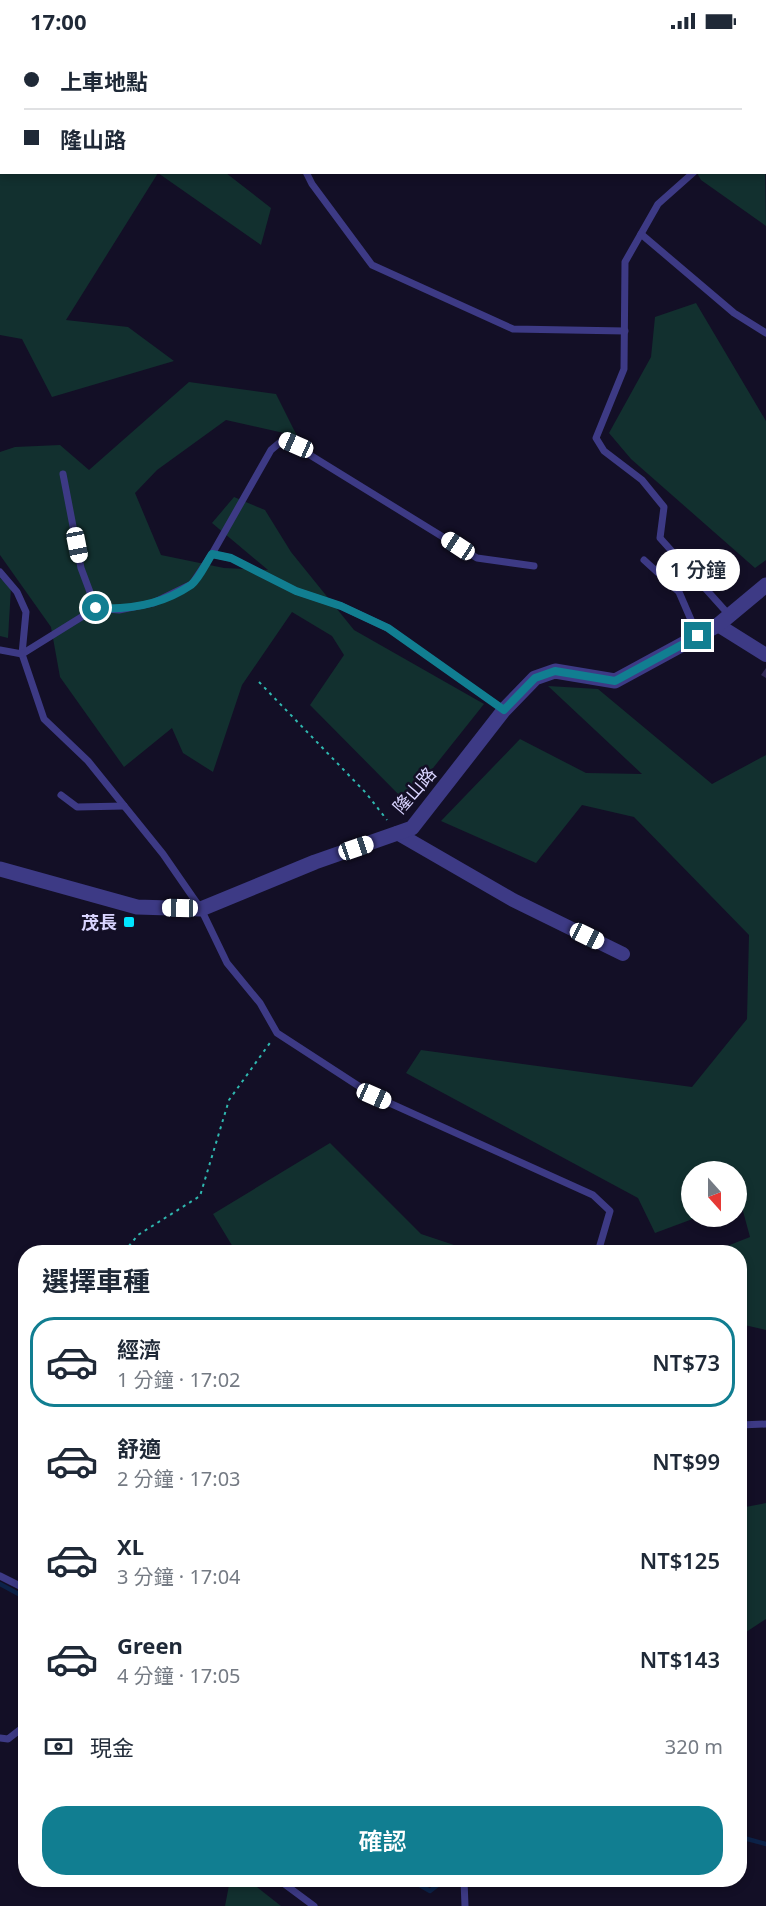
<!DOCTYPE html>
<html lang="zh-TW">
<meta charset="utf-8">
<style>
body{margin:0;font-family:"Noto Sans","Noto Sans TC",sans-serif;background:#f2f2f3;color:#1f2937;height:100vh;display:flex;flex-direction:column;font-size:22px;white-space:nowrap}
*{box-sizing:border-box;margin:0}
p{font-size:20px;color:#747a83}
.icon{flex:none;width:33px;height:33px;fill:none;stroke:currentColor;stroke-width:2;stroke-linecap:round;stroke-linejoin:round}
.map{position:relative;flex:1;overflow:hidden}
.details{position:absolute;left:18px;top:1203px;width:729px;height:642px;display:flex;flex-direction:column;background:#fff;border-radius:24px;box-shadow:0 3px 9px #0003}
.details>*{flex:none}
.banner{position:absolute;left:0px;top:0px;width:766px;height:132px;box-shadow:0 3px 9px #0003;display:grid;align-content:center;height:132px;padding:0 24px;background:#fff}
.needle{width:39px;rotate:159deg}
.tools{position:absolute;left:681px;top:1119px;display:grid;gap:12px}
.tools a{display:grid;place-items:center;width:66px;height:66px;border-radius:50%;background:#fff;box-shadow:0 3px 9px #0003;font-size:30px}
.end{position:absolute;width:27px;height:27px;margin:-14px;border:8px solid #117e91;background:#fff;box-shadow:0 0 0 3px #fff}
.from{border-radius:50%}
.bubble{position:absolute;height:42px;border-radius:21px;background:#fff;box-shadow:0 3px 9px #0003;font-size:20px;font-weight:600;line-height:42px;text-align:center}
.car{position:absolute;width:18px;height:36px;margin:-18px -9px;border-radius:8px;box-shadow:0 0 4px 2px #0007;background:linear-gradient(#fff 24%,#345 0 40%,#fff 0 76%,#345 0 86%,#fff 0)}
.banner b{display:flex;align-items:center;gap:21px;height:57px;font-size:22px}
.banner b+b{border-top:2px solid #e0e1e3}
.banner i{width:15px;height:15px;background:#1f2937}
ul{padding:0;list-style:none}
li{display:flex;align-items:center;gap:18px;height:90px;margin:0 12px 9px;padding:0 12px;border:3px solid transparent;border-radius:24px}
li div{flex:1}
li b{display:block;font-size:22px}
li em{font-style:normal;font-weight:600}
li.current{border-color:#117e91}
li>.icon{width:54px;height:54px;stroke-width:1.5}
h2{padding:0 24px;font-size:27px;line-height:72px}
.pay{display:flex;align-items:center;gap:15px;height:66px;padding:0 24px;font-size:22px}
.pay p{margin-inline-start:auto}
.button{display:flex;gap:12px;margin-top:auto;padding:12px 24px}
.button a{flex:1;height:69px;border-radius:24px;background:#117e91;color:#fff;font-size:24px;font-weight:600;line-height:69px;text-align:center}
.status{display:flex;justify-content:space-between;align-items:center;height:42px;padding:0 30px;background:#fff;direction:ltr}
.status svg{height:16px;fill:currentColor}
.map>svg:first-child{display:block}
</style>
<div class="status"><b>17:00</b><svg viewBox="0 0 49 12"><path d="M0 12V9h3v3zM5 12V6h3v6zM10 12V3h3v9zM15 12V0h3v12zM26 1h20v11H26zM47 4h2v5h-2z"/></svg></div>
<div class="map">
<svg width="766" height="1864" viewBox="0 0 766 1864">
<rect width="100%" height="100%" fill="#130f26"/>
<g fill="#12302f">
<polygon points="0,0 35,1 2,2 2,130 226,131 271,166 261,203 158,131 66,278 128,285 174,319 52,355 22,297 0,293"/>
<polygon points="765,117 766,184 701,138 697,131 765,130"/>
<polygon points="696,261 766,379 766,518 755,526 631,417 609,391 651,315 655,275"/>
<polygon points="189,340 276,352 297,394 226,378 157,428 135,451 161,513 224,526 268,528 212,481 234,455 265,468 291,510 354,588 484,662 406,760 310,663 344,613 332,594 292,570 242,643 213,730 183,711 172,686 124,725 60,635 51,585 0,513 0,410 15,405 60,403 89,428"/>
<polygon points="0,536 11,546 8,596 0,594"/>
<polygon points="548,644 598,647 712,742 766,713 766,1288 740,1282 740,1210 712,1210 750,1195 740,1158 737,1159 736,1130 692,1130 692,1174 698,1175 655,1191 638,1156 406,1031 421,1008 692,1045 747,977 749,893 634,775 582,763 536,821 441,779 520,697 586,731 642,732"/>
<polygon points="330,1101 421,1192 475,1210 236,1210 213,1172"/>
<polygon points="766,1461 766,1577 740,1594 740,1466"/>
<polygon points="230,1838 248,1838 281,1864 225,1864"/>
</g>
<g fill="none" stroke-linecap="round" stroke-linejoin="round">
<g stroke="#0c2248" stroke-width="4.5">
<polyline points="0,1542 26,1556"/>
<polyline points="740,1795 766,1802"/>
<polyline points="411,1838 430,1849 444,1838"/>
</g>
<g stroke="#2fb8b0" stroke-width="2" stroke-dasharray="3 4.5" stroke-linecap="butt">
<polyline points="259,640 366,751 387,778"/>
<polyline points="124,1210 138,1193 200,1154 229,1058 272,998"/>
</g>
<g stroke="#3d3a85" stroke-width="7">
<polyline points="215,2 215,0"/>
<polyline points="765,65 766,63"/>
<polyline points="306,130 312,142 372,223 513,287 625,289"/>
<polyline points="694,130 658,162 625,220 624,327 596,396 604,409 642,438 664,465 660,496 730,574"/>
<polyline points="641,192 734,271 766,291"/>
<polyline points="63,432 81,526 96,566"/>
<polyline points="212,512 271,408 284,397 477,516 534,524"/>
<polyline points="644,518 679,550 698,594"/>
<polyline points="0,530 17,550 26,570 22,612 44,677 88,719 163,812 201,867 227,921 260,961 277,991 374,1054 593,1153 610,1169 598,1210"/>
<polyline points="0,608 22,612 96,566 119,568 153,561 192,542 212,512 231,516 296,549 341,564 388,586 504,668"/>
<polyline points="61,753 77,765 124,764"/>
<polyline points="740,1383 766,1382"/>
<polyline points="0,1534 26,1547"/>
<polyline points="0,1696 8,1697 26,1683"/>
<polyline points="279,1838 314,1864"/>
<polyline points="464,1838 465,1864"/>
</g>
<g stroke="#3d3a85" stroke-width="14">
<polyline points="718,583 766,613"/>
<polyline points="397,791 513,858 623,912"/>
</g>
<polyline stroke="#3d3a85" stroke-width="15" points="0,827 137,865 201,867 315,820 412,786 504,668 535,636 555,629 615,639 718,583 766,543"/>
</g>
<polygon fill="#312854" points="766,626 766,636 761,633"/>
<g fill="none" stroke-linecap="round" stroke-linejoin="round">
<path stroke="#117e91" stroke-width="8" d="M96 566C129 568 163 562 191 543 199 537 206 521 212 512L231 516 296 549 341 564 388 586 504 668 535 636 555 629 615 639 698 594"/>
</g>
<rect fill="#00e5ff" stroke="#130f26" stroke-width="2" x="123" y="874" width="12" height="12" rx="3"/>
<g text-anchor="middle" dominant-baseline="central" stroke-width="5" stroke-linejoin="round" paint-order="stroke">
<g font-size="18" fill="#d9d4ff" stroke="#130f26">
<text transform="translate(414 748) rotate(-49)">隆山路</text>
</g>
<g font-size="18" font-weight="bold" fill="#d9d4ff" stroke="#130f26" text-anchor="end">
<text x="117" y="880">茂長</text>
</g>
</g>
</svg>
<div class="tools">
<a><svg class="needle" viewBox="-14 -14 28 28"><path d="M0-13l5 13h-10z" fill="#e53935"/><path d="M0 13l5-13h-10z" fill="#747a83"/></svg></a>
</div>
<i class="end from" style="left:96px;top:566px"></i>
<i class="end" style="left:698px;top:594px"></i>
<div class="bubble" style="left:656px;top:507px;width:84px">1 分鐘</div>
<i class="car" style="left:296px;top:403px;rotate:294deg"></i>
<i class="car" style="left:77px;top:503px;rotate:169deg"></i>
<i class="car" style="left:458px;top:504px;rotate:303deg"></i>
<i class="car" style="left:356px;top:806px;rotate:71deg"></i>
<i class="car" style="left:180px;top:866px;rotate:271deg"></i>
<i class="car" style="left:587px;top:894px;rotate:116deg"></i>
<i class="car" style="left:374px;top:1054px;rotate:114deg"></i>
<div class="banner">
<b><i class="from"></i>上車地點</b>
<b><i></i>隆山路</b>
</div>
<section class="details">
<h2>選擇車種</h2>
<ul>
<li class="current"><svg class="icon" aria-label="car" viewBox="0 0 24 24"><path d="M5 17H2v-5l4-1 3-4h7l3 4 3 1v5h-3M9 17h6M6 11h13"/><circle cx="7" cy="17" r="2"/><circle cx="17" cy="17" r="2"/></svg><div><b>經濟</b><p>1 分鐘 · 17:02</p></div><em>NT$73</em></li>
<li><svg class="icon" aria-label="car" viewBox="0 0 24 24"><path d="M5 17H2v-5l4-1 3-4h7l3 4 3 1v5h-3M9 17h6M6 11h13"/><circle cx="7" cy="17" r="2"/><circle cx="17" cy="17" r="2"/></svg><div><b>舒適</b><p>2 分鐘 · 17:03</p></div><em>NT$99</em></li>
<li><svg class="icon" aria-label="car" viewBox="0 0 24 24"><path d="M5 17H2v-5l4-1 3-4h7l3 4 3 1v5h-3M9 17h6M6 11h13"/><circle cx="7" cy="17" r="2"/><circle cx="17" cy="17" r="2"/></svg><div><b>XL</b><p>3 分鐘 · 17:04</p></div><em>NT$125</em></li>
<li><svg class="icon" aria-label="car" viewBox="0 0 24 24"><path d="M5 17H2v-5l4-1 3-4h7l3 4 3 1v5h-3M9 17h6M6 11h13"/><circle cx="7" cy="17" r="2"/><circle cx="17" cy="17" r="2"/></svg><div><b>Green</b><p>4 分鐘 · 17:05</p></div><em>NT$143</em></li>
</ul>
<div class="pay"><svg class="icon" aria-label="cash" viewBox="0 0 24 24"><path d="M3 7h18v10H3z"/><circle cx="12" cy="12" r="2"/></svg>現金<p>320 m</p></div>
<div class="button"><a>確認</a></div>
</section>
</div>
